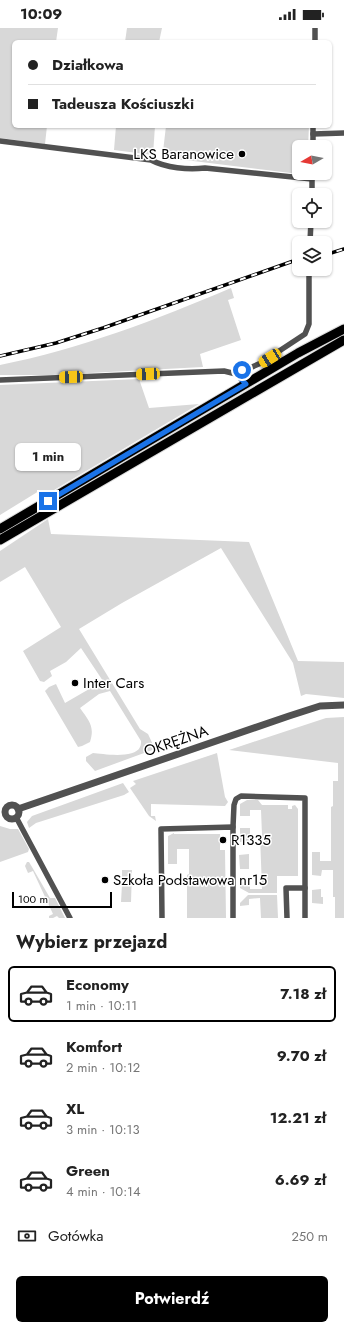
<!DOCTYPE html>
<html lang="pl">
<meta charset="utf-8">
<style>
body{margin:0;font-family:Jost,sans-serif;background:#f2f2f2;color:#222;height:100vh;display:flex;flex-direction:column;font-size:15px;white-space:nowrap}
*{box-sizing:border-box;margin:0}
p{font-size:13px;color:#767676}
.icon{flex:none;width:22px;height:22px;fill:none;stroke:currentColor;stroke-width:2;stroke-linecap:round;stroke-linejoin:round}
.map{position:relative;height:890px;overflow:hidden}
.drawer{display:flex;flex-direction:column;background:#fff;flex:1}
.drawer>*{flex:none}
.hud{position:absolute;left:12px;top:12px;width:320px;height:88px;border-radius:6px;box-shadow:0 1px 3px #0004;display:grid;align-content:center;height:88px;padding:0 16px;background:#fff}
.needle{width:26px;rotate:260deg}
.fabs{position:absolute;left:292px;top:112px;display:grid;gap:8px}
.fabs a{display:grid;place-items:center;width:40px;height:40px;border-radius:6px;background:#fff;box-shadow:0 1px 3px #0004;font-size:20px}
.scale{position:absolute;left:12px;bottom:10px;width:100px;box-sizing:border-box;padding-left:4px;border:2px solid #000;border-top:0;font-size:11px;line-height:14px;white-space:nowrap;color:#000;-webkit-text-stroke:3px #fff;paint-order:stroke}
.end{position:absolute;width:18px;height:18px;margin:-9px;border:5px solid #1a73e8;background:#fff;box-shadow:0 0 0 2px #fff}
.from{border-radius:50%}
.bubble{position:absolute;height:28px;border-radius:6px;background:#fff;box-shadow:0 1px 3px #0004;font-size:13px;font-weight:700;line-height:28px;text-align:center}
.car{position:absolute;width:12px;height:24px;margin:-12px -6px;border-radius:5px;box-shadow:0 0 3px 1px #0007;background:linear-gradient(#f5c518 24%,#345 0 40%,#f5c518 0 76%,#345 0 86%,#f5c518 0)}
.hud b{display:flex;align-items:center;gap:14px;height:38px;font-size:15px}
.hud b+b{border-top:1px solid #e0e0e0}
.hud i{width:10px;height:10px;background:#222}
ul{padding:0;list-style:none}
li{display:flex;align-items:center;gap:12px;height:56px;margin:0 8px 6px;padding:0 8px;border:2px solid transparent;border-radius:6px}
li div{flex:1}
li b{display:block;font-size:15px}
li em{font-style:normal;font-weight:700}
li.current{border-color:#000}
li>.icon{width:36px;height:36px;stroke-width:1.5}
h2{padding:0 16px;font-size:18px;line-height:48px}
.pay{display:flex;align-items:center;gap:10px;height:44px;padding:0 16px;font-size:15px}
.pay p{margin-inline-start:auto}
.cta{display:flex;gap:8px;margin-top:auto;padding:8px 16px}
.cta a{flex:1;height:46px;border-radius:6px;background:#000;color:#fff;font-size:16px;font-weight:700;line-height:46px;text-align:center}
.status{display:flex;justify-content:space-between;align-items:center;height:28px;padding:0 20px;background:#fff;direction:ltr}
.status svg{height:11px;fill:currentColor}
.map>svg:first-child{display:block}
</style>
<div class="status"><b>10:09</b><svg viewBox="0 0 49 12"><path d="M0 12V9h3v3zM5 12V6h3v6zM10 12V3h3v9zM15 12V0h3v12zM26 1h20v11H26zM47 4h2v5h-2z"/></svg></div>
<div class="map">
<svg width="344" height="890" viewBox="0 0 344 890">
<rect width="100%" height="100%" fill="#fff"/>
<g fill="#d8d8d8">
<polygon points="0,0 58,0 56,14 14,14 14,98 47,98 45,116 0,110"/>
<polygon points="127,0 162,0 159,14 125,14"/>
<polygon points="116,98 155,98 153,127 114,122"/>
<polygon points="166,98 309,98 308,119 299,119 299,145 307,145 307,147 185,132 162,132"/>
<path d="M231 260 234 270 228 272 241 312 200 326 203 339 52 347H0V337C80 321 156 292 231 260Z"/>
<polygon points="139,351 149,380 199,376 49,465 39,463 0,487 0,357"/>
<path d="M48 491 51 506 249 514 298 633 344 634V670L306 666 301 668 293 635 221 520 122 575 79 601 140 701 148 706 155 721 95 743 86 733V729L93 725C103 726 135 731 140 719 141 717 141 715 141 713L110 663 99 666 80 680C89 693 95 698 90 714L82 718 78 719 45 663 49 659 56 656 65 675 103 653 81 620 66 634 50 643 52 648 44 654 40 653 23 623 61 599 25 539 0 554V523Z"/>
<polygon points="344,689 344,890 335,890 335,869 333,869 333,842 322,842 321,848 312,847 312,824 320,824 320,833 331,833 331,779 333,778 333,753 338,753 338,735 229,722 326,690"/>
<polygon points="217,725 225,769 228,774 225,778 151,776 151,788 155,788 156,793 149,788 130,760 136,756 133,753"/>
<polygon points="123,755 129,764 124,767 36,795 29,800 27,794 32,788"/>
<polygon points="247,772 258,772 262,777 288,777 288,781 292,781 292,778 295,777 298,781 298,848 277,848 277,865 249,865 240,860 240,854 250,854 250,861 262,861 260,807 262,807 261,782 250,782 250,788 240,788 240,776"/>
<polygon points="0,798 10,801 18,801 29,821 28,824 0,834"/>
<polygon points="240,800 250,800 250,807 249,808 249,813 240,814"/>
<polygon points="174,805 174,806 220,806 220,822 225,822 226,890 187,890 187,847 189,846 189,821 177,821 177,836 168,836 168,808"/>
<polygon points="249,826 249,841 240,841 239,827"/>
<polygon points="27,834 29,834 32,839 50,870 55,870 65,890 59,890 57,888 53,890 49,890 49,888 53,886 33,843 28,845 25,838"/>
<polygon points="122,842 132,842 131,874 121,874 122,856 124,855 124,851 122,851"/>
<polygon points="321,861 321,869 323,869 323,876 312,875 312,862"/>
<polygon points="248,867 277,867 278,890 261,890 260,870 249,871 249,877 240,878 240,875"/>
</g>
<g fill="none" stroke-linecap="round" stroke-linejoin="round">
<g stroke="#dbdbdb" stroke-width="11">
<g id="primary">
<polyline points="0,501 298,325 344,301"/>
<polyline points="0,512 344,312"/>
</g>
</g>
<g stroke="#515151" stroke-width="5.5">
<polyline points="315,14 315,0"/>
<polyline points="313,106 344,105"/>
<path d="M0 113 151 132C166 140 188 142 205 140L312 151"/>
<polyline points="313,119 313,98"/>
<polyline points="312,167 312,145"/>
<polyline points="310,214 311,193"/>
<polyline points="236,346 261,335 305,306 309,296 309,246"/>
<polyline points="0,352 224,343 236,346 246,356"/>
<polyline points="16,789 70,890"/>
<polyline points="233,799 234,777 236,771 241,768 305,770 305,890"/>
<polyline points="162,890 161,801 233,799 233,890"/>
<polyline points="287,890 286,860 305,860"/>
</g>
<g stroke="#515151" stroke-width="7">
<circle cx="12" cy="784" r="7"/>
<polyline points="18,781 289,688 320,678 344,677"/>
</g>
<use href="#primary" stroke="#000" stroke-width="9"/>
<g stroke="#000" stroke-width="3.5">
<g id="rail">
<polyline points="325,227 344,221"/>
<polyline points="0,328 56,315 103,300 299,231"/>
</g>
</g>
<use href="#rail" stroke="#fff" stroke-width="2" stroke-dasharray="6" stroke-linecap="butt"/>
</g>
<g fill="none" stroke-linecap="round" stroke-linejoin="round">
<polyline stroke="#1a73e8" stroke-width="5" points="48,473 246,356 236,346 242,342"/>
</g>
<g fill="#000" stroke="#fff" stroke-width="1.5">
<circle cx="242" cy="126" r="4"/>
<circle cx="75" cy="655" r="4"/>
<circle cx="223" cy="812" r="4"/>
<circle cx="105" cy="852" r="4"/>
</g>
<g text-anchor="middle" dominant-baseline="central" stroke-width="3" stroke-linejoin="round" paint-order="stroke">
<g font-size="15" fill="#000" stroke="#fff" text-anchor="start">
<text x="234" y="126" text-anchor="end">LKS Baranowice</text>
<text x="83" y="655">Inter Cars</text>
<text x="231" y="812">R1335</text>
<text x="113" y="852">Szkoła Podstawowa nr15</text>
</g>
<g font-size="15" fill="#000" stroke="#fff">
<text transform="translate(176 713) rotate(-19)">OKRĘŻNA</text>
</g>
</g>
</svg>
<div class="fabs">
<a><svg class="needle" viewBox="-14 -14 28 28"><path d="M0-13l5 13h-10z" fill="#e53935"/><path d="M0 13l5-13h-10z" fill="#767676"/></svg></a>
<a><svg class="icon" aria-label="locate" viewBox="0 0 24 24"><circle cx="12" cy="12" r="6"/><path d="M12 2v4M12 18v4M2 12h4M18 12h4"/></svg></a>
<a><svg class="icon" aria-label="layers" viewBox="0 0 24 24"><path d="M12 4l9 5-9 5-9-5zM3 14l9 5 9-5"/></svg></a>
</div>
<div class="scale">100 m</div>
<i class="end from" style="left:242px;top:342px"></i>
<i class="end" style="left:48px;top:473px"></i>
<div class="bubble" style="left:15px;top:415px;width:66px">1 min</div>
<i class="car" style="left:270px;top:330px;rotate:238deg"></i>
<i class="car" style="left:148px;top:346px;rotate:267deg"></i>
<i class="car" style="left:71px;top:349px;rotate:268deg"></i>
<div class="hud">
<b><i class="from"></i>Działkowa</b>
<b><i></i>Tadeusza Kościuszki</b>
</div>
</div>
<section class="drawer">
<h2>Wybierz przejazd</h2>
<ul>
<li class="current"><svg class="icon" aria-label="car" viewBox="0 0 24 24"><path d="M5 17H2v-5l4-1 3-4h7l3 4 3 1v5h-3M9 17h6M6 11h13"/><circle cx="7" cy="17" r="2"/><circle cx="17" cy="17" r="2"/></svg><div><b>Economy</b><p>1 min · 10:11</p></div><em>7.18 zł</em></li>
<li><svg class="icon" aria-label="car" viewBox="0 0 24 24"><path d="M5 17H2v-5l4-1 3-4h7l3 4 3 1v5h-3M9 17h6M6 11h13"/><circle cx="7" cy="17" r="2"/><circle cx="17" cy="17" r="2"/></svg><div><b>Komfort</b><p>2 min · 10:12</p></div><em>9.70 zł</em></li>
<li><svg class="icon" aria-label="car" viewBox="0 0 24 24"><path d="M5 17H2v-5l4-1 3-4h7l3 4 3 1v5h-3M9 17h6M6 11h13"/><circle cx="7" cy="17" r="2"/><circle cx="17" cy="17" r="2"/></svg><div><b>XL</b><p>3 min · 10:13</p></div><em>12.21 zł</em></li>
<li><svg class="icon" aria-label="car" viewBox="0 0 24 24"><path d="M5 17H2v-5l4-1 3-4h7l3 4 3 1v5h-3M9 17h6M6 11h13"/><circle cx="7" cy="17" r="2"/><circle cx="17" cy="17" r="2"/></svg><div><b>Green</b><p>4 min · 10:14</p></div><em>6.69 zł</em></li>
</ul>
<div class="pay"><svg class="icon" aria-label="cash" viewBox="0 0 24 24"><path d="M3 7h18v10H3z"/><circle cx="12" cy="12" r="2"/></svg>Gotówka<p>250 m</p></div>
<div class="cta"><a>Potwierdź</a></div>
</section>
